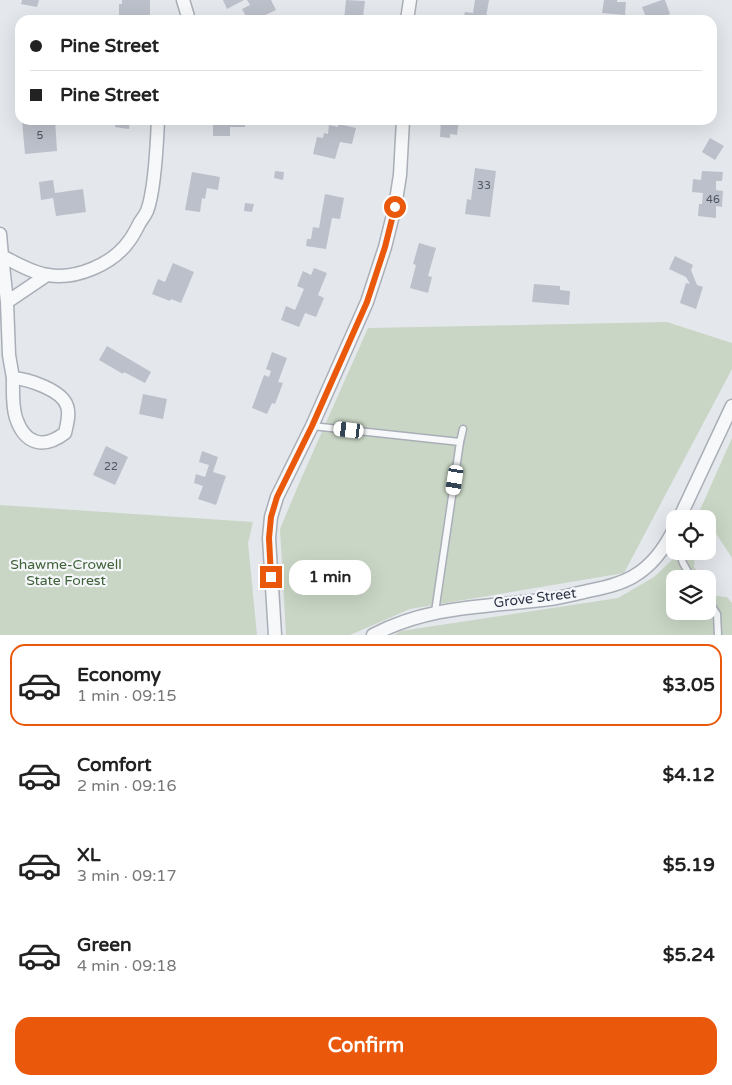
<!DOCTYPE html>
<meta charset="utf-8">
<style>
body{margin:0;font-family:"Varela Round",sans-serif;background:#f6f6f6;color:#222;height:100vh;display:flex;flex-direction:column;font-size:19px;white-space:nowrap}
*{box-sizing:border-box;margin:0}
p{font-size:16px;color:#767676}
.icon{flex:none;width:28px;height:28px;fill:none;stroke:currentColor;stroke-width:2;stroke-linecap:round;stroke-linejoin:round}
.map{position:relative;height:635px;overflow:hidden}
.drawer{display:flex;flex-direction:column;background:#fff;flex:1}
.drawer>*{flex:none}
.hud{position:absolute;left:15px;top:15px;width:702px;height:110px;border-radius:15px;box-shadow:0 5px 20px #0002;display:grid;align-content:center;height:110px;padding:0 15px;background:#fff}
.fabs{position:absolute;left:666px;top:510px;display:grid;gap:10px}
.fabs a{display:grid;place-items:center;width:50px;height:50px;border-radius:10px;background:#fff;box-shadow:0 5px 20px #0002;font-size:25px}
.end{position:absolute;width:22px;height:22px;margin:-11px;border:6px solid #ea580c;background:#fff;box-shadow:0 0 0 2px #fff}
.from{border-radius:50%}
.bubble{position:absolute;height:35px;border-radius:15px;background:#fff;box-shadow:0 5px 20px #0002;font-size:16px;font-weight:800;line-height:35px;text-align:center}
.car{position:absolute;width:15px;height:30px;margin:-15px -8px;border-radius:6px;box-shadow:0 0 4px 1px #0007;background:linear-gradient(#fff 24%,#345 0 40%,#fff 0 76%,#345 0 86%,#fff 0)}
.hud b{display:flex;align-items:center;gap:18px;height:48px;font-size:19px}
.hud b+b{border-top:1px solid #e0e0e0}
.hud i{width:12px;height:12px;background:#222}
ul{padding:9px 0 0;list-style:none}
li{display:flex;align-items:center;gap:15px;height:82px;margin:0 10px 8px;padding:0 5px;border:2px solid transparent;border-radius:15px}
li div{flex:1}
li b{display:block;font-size:19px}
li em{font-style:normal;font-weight:800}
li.active{border-color:#ea580c}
li>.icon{width:45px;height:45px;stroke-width:1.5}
.action{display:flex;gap:10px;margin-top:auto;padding:10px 15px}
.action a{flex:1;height:58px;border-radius:15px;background:#ea580c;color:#fff;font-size:20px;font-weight:800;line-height:58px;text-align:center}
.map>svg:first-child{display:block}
</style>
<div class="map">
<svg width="732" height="635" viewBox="0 0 732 635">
<rect width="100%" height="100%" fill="#e4e7ec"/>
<g fill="#c9d6c5">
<polygon points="667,322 732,343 732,369 624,573 410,609 350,635 286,635 280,529 301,479 368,328"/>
<polygon points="732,438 732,558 708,521 708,519 706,519 700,510"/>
<polygon points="0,505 253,522 248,543 257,635 0,635"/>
<polygon points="676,551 695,551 694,567 702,579 675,579 675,611 708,611 708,586 716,596 727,597 732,603 732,635 394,635 401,631 618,598 654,577 672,560"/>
</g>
<g fill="#bbc0ca">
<polygon points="22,0 39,0 37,7 21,4"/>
<polygon points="122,0 150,0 150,15 119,15 119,4 122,4"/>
<polygon points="223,0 244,0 227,9"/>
<polygon points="247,0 271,0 276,10 255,20 248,20 242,9 250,5"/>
<polygon points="346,0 365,1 363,17 358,16 358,20 344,20"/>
<polygon points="475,0 489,0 486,17 482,16 481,20 463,20 465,12 473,13"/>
<polygon points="604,0 617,0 617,2 626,2 625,15 602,13"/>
<polygon points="662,0 665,0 670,14 655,20 647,20 642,7"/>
<polygon points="22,120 55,120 57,151 25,154"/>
<polygon points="116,120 130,120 129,129 115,127"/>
<polygon points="213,120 245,120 245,127 230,127 230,136 213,136"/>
<polygon points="441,120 459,120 457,135 450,134 450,138 440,137"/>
<polygon points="338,124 356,128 352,144 340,142 335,159 313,154 317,137 323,138 324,133 328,134 329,125 338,127"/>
<polygon points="710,138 724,146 715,160 702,152"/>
<polygon points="475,168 496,171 490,217 465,214 467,199 471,200"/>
<polygon points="275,171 284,172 283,180 274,178"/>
<polygon points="702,171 723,172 722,181 716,181 716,190 723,191 722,207 716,206 716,218 698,216 699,204 702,204 703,193 692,192 693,179 701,180"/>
<polygon points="192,172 220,177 218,190 207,188 205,199 202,198 200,212 185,210"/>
<polygon points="53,180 55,193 83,189 86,212 56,216 53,198 41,200 39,182"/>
<polygon points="325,194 344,198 340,219 332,218 326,249 306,246 307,239 311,239 313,227 319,228"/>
<polygon points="245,203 254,204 252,212 244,211"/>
<polygon points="419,243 436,248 428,276 432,277 428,293 410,288 416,265 413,264"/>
<polygon points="675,256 693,265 691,270 697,285 703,287 696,309 680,303 686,283 690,284 686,277 669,269"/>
<polygon points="173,263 194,272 181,303 171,299 170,301 152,294 158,279 165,282"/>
<polygon points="314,268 327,273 318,295 324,298 316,317 305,313 299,327 281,320 286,306 295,310 304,289 297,286 303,271 311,275"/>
<polygon points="534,284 560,286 560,290 570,291 569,305 532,302"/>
<polygon points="107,346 151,372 145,383 124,372 123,374 99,360"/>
<polygon points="272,352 287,358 278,382 283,383 275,404 272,403 267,414 252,408 264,375 269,377 271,371 266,369"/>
<polygon points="143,394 167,399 163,419 139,414"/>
<polygon points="106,446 128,457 115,485 93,475"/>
<polygon points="202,451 218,457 213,472 226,476 216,505 198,499 203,486 194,483 196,474 205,477 209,465 199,462"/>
</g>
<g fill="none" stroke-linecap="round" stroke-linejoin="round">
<g stroke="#a9aeb7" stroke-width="9">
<g id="lane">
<polyline points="312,426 460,442 435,612"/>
<polyline points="460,442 463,429"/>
<polyline points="679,551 683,563 692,579"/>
<polyline points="708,600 717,614 718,635"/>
</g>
</g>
<g stroke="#a9aeb7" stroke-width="15">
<g id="street">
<polyline points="183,0 189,20"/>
<polyline points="407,20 410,0"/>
<path d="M0 234 2 256C16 263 32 273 48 275 76 280 113 264 129 241 133 236 136 230 139 224 141 220 145 216 147 211 155 191 157 143 158 120"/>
<path d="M2 256 7 302 9 355 13 378C28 379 62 390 67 406 70 414 67 424 65 433 44 449 25 445 16 418 12 406 13 391 13 378"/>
<polyline points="7,302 47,275"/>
<polyline points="679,519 732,406"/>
<polyline points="275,635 269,538 271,517 277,497 312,426 367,302 385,247 395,207 400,175 403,120"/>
<path d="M373 635C430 605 488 607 550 599 561 598 573 594 584 592 601 588 619 585 634 576 653 565 666 546 675 527"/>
</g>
</g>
<use href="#lane" stroke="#f7f8fa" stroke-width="6"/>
<use href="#street" stroke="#f7f8fa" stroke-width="12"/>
</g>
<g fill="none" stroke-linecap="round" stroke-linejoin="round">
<polyline stroke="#ea580c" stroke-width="6" points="271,577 269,538 271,517 277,497 312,426 367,302 385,247 395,207"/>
</g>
<g text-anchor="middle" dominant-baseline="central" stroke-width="4.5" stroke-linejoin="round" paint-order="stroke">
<g font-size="11" fill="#4f5766">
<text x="40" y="135">5</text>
<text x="484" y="185">33</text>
<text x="713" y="199">46</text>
<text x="111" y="466">22</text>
</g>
<g font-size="14" fill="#3f6138" stroke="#f4f6f9">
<text x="66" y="564">Shawme-Crowell<tspan x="66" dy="16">State Forest</tspan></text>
</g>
<g font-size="14" fill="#2b3445" stroke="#f4f6f9">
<text transform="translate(535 598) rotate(-7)">Grove Street</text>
</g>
</g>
</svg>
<div class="fabs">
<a><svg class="icon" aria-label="locate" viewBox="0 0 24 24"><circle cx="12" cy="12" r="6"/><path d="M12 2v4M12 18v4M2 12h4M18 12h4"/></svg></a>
<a><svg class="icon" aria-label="layers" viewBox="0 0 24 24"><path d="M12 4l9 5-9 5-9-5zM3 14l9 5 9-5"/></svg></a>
</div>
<i class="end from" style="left:395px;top:207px"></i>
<i class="end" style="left:271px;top:577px"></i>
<div class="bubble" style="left:289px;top:560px;width:82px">1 min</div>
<i class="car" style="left:349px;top:430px;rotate:277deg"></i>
<i class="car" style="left:455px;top:480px;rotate:189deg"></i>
<div class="hud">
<b><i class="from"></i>Pine Street</b>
<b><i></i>Pine Street</b>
</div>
</div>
<section class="drawer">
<ul>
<li class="active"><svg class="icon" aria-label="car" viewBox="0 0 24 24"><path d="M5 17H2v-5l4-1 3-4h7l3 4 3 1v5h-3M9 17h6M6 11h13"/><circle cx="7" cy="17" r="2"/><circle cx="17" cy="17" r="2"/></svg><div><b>Economy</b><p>1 min · 09:15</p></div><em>$3.05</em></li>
<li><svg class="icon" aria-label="car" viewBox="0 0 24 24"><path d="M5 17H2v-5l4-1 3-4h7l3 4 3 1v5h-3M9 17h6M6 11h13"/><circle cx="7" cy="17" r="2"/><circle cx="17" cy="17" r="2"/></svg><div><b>Comfort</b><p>2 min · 09:16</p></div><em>$4.12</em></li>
<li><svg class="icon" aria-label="car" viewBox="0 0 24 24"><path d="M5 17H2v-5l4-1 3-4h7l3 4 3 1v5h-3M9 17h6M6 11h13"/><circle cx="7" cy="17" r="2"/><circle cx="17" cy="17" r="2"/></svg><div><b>XL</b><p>3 min · 09:17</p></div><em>$5.19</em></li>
<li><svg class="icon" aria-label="car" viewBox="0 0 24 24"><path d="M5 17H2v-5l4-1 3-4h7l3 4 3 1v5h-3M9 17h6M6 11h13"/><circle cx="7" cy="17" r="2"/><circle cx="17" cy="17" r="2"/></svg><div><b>Green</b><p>4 min · 09:18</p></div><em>$5.24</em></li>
</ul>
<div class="action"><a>Confirm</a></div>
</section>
